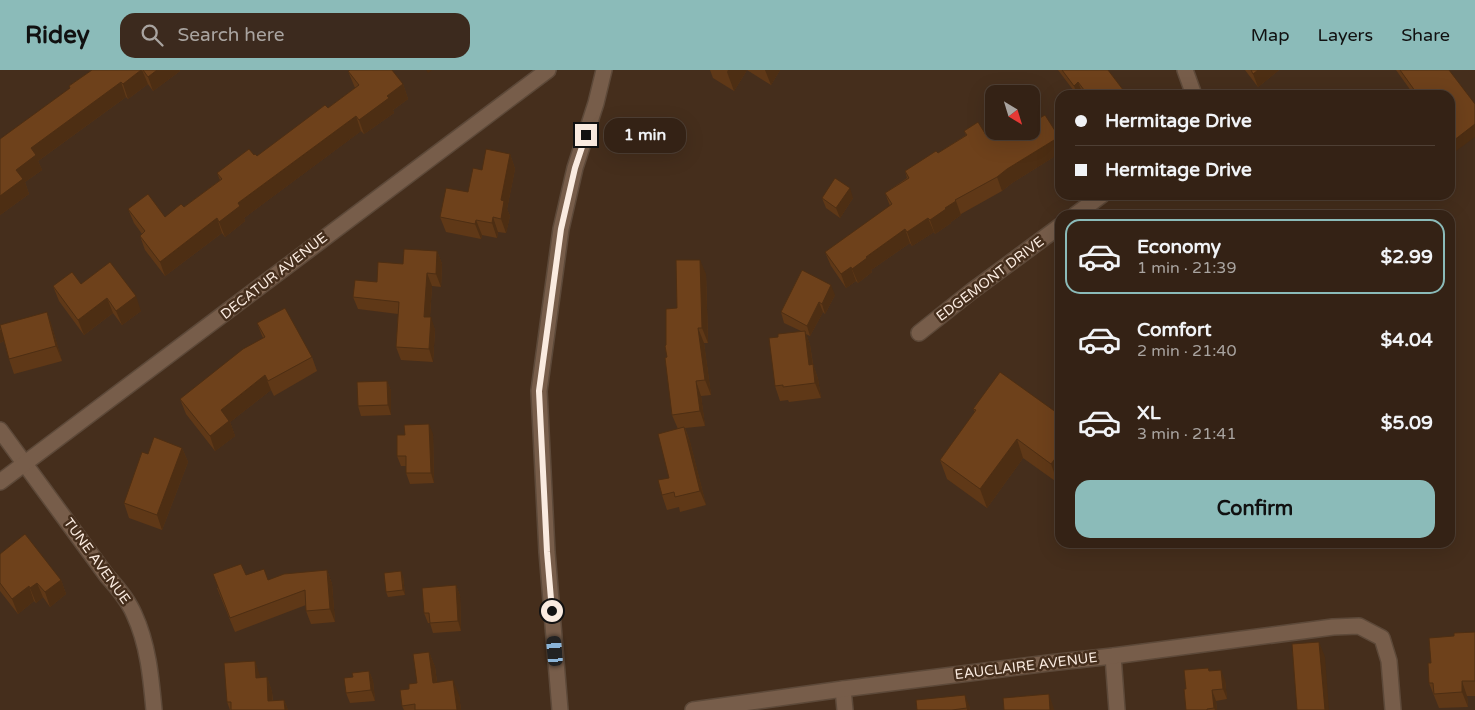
<!DOCTYPE html>
<meta charset="utf-8">
<style>
body{margin:0;font-family:"Varela Round",sans-serif;background:#3c2a1e;color:#f1f3f6;height:100vh;display:flex;flex-direction:column;font-size:19px;white-space:nowrap}
*{box-sizing:border-box;margin:0}
p{font-size:16px;color:#a9a4a0}
.icon{flex:none;width:28px;height:28px;fill:none;stroke:currentColor;stroke-width:2;stroke-linecap:round;stroke-linejoin:round}
.map{position:relative;flex:1;overflow:hidden}
.details{position:absolute;left:1055px;top:140px;width:400px;height:338px;display:flex;flex-direction:column;background:#342215;border-radius:15px;box-shadow:0 5px 20px #0002,0 0 0 1px #4e3f34}
.details>*{flex:none}
.guide{position:absolute;left:1055px;top:20px;width:400px;height:110px;border-radius:15px;box-shadow:0 5px 20px #0002,0 0 0 1px #4e3f34;display:grid;align-content:center;height:110px;padding:0 20px;background:#342215}
.needle{width:32px;rotate:142deg}
.controls{position:absolute;left:985px;top:15px;display:grid;gap:10px}
.controls a{display:grid;place-items:center;width:55px;height:55px;border-radius:10px;background:#342215;box-shadow:0 5px 20px #0002,0 0 0 1px #4e3f34;font-size:25px}
.end{position:absolute;width:22px;height:22px;margin:-11px;border:6px solid #faebe0;background:#111;box-shadow:0 0 0 2px #111}
.from{border-radius:50%}
.bubble{position:absolute;height:35px;border-radius:15px;background:#342215;box-shadow:0 5px 20px #0002,0 0 0 1px #4e3f34;font-size:16px;font-weight:800;line-height:35px;text-align:center}
.car{position:absolute;width:15px;height:30px;margin:-15px -8px;border-radius:6px;box-shadow:0 0 4px 1px #0007;background:linear-gradient(#222 24%,#8ab4d8 0 40%,#222 0 76%,#8ab4d8 0 86%,#222 0)}
.guide b{display:flex;align-items:center;gap:18px;height:48px;font-size:19px}
.guide b+b{border-top:1px solid #4e3f34}
.guide i{width:12px;height:12px;background:#f1f3f6}
ul{padding:9px 0 0;list-style:none}
li{display:flex;align-items:center;gap:15px;height:75px;margin:0 10px 8px;padding:0 10px;border:2px solid transparent;border-radius:15px}
li div{flex:1}
li b{display:block;font-size:19px}
li em{font-style:normal;font-weight:800}
li.selected{border-color:#8bbbb9}
li>.icon{width:45px;height:45px;stroke-width:1.5}
.button{display:flex;gap:10px;margin-top:auto;padding:10px 20px}
.button a{flex:1;height:58px;border-radius:15px;background:#8bbbb9;color:#111;font-size:20px;font-weight:800;line-height:58px;text-align:center}
header{display:flex;align-items:center;gap:30px;box-sizing:border-box;height:70px;padding:0 25px;background:#8bbbb9;color:#111}
header strong{font-size:24px}
nav{display:flex;gap:28px;margin-inline-start:auto;font-size:18px}
.search{width:350px;height:45px;background:#3c2a1e;display:flex;align-items:center;gap:12px;box-sizing:border-box;padding:0 18px;border-radius:15px;color:#a9a4a0;font-size:19px}
.map>svg:first-child{display:block}
</style>
<header>
<strong>Ridey</strong>
<div class="search"><svg class="icon" aria-label="search" viewBox="0 0 24 24"><circle cx="10" cy="10" r="6"/><path d="M15 15l6 6"/></svg>Search here</div>
<nav><a>Map</a><a>Layers</a><a>Share</a></nav>
</header>
<div class="map">
<svg width="1475" height="640" viewBox="0 0 1475 640">
<rect width="100%" height="100%" fill="#452e1c"/>
<g fill="none" stroke-linecap="round" stroke-linejoin="round">
<g stroke="#5d4939" stroke-width="18">
<g id="minor">
<polyline points="1185,0 1194,25"/>
<polyline points="1075,145 1102,125"/>
<polyline points="919,263 972,221 1060,156"/>
<path d="M0 360 107 506C117 517 128 530 134 544 148 574 151 607 154 640"/>
<path d="M0 412C182 274 365 137 548 0"/>
<polyline points="1113,586 1117,640"/>
<polyline points="843,619 845,640"/>
<polyline points="560,640 547,482 539,321 561,159 575,98 596,33 604,0"/>
<polyline points="693,640 843,619 1049,593 1113,586 1333,557 1359,556 1382,568 1389,591 1393,640"/>
</g>
</g>
<use href="#minor" stroke="#775d4a" stroke-width="15"/>
</g>
<g fill="#5f3817">
<polygon points="92,0 179,0 180,1 153,21 148,14 128,29 126,27 38,91 42,100 25,112 29,124 0,145 70,18 69,16"/>
<polygon points="710,0 780,0 771,15 747,0 734,21 713,8"/>
<polygon points="1058,0 1108,0 1127,25 1084,25 1082,22 1078,25 1077,25"/>
<polygon points="1245,0 1279,0 1258,17"/>
<polygon points="1396,0 1449,0 1456,81 1450,72 1450,25 1414,25"/>
<polygon points="348,1 403,14 408,29 393,40 394,43 364,64 361,61 244,148 245,151 225,167 222,163 165,206 145,180 140,166 142,164 134,153 128,139 165,147 184,137 220,110 217,103 254,85 257,86 328,38 355,18"/>
<polygon points="964,61 986,65 1060,71 1060,83 1012,113 1002,121 961,144 961,145 951,152 951,153 935,164 934,162 912,176 910,173 871,200 872,202 858,213 856,211 846,218 831,196 825,182 890,136 885,123 907,108 905,101 938,83 966,65"/>
<polygon points="510,84 515,99 507,139 510,146 506,163 498,162 497,168 482,165 481,169 446,162 440,147 468,122 482,100"/>
<polygon points="822,128 853,128 840,148 826,138"/>
<polygon points="437,181 442,194 441,217 432,216 430,247 435,260 433,292 401,290 396,277 398,244 358,239 353,227 377,212 403,194"/>
<polygon points="706,204 708,273 704,273 711,325 701,326 705,356 685,358 690,372 706,435 680,442 679,437 667,440 662,425 669,408 678,359 672,345 666,275 677,238"/>
<polygon points="81,214 141,241 122,255 113,243 84,265 59,231 53,216"/>
<polygon points="835,225 825,244 823,242 810,266 806,264 810,275 813,294 818,309 821,328 789,332 788,330 780,331 775,316 778,267 801,261 784,253 781,242"/>
<polygon points="47,242 52,257 62,291 14,304 9,289 4,271 0,273 0,258"/>
<polygon points="257,253 312,287 317,301 274,326 271,320 230,352 235,366 215,381 186,344 180,329 263,268"/>
<polygon points="387,311 391,321 391,345 361,346 358,336"/>
<polygon points="973,339 1060,345 1060,411 1058,413 1023,388 987,438 947,409 940,390 975,342"/>
<polygon points="433,364 434,413 410,414 406,403 406,396 401,396 397,386"/>
<polygon points="182,378 188,392 162,460 129,448 124,433 148,384"/>
<polygon points="1085,472 1109,472 1086,475"/>
<polygon points="0,484 61,510 66,524 50,537 43,527 36,533 34,531 18,544 0,521"/>
<polygon points="327,500 332,514 335,552 311,554 306,541 306,535 235,562 217,518 246,505 268,510"/>
<polygon points="403,506 405,525 388,527 386,522"/>
<polygon points="456,515 460,526 461,561 433,563 430,553 428,553 424,543"/>
<polygon points="1475,562 1475,626 1467,626 1468,637 1439,638 1429,613 1431,593 1454,566"/>
<polygon points="429,582 435,597 437,612 459,625 461,640 404,640 402,636 409,619 417,613"/>
<polygon points="255,591 260,608 267,607 272,622 273,631 284,630 288,640 230,640 227,632"/>
<polygon points="1208,598 1210,601 1225,610 1227,629 1216,631 1217,640 1186,640 1186,619"/>
<polygon points="369,601 373,611 375,631 350,633 346,623 353,607"/>
<polygon points="969,635 970,640 917,640"/>
</g>
<g fill="#4d2e13">
<polygon points="141,0 142,0 148,14 128,29 123,14"/>
<polygon points="157,0 179,0 180,1 153,21 148,7"/>
<polygon points="426,0 432,0 428,3"/>
<polygon points="728,0 747,0 734,21 727,2"/>
<polygon points="765,0 780,0 771,15"/>
<polygon points="1258,0 1279,0 1258,17 1253,4"/>
<polygon points="121,12 126,27 38,91 42,100 25,112 29,124 0,145 0,126 31,78"/>
<polygon points="1078,12 1082,22 1078,25 1077,25 1074,16"/>
<polygon points="403,14 408,29 393,40 394,43 364,64 359,50 387,26"/>
<polygon points="356,46 361,61 244,148 245,151 225,167 219,152 238,133"/>
<polygon points="1475,54 1475,67 1456,81 1453,71"/>
<polygon points="1059,67 1060,71 1060,83 1012,113 1002,121 997,107 1007,99"/>
<polygon points="510,84 515,99 507,139 510,146 506,163 501,149 501,130"/>
<polygon points="850,118 853,128 840,148 836,138"/>
<polygon points="956,131 961,145 951,152 951,153 935,164 930,150 945,138"/>
<polygon points="493,147 498,162 497,168 492,153"/>
<polygon points="217,148 222,163 165,206 160,192"/>
<polygon points="928,148 934,162 912,176 907,162"/>
<polygon points="476,150 482,165 481,169 475,154"/>
<polygon points="905,159 910,173 871,200 872,202 858,213 852,199 866,187"/>
<polygon points="437,181 442,194 441,217 436,204"/>
<polygon points="700,190 706,204 708,273 702,258"/>
<polygon points="851,197 856,211 846,218 841,204"/>
<polygon points="427,203 432,216 429,260 424,247"/>
<polygon points="831,215 835,225 825,244 822,234"/>
<polygon points="136,226 141,241 122,255 116,241"/>
<polygon points="107,228 113,243 84,265 78,250"/>
<polygon points="819,232 823,242 810,266 807,256"/>
<polygon points="47,242 52,257 62,291 56,276"/>
<polygon points="431,247 435,260 433,292 429,279"/>
<polygon points="698,258 704,273 711,325 705,310"/>
<polygon points="0,260 1,260 5,270 0,273"/>
<polygon points="805,261 810,275 815,310 809,295"/>
<polygon points="813,294 818,309 821,328 815,313"/>
<polygon points="265,305 271,320 230,352 235,366 215,381 210,366 221,340"/>
<polygon points="387,311 391,321 391,345 388,335"/>
<polygon points="696,311 701,326 705,356 700,341"/>
<polygon points="429,354 433,364 434,413 431,403"/>
<polygon points="684,357 690,372 706,435 700,421"/>
<polygon points="1017,369 1023,388 987,438 980,419"/>
<polygon points="182,378 188,392 162,460 157,445"/>
<polygon points="1060,382 1060,411 1058,413 1051,394"/>
<polygon points="327,500 332,514 335,552 330,539"/>
<polygon points="401,501 403,506 405,525 403,520"/>
<polygon points="61,510 66,524 50,537 45,522"/>
<polygon points="37,513 43,527 36,533 30,518"/>
<polygon points="456,515 460,526 461,561 458,551"/>
<polygon points="29,516 34,531 18,544 12,529"/>
<polygon points="1319,572 1325,587 1329,640 1325,640"/>
<polygon points="429,582 435,597 439,628 433,613"/>
<polygon points="255,591 260,606 261,623 256,608"/>
<polygon points="1221,600 1225,610 1227,629 1223,619"/>
<polygon points="369,601 373,611 375,631 371,620"/>
<polygon points="267,607 272,622 273,640 268,631"/>
<polygon points="453,610 459,625 461,640 457,640"/>
<polygon points="1462,611 1467,626 1468,637 1462,622"/>
<polygon points="1212,620 1216,631 1217,640 1215,640 1214,638"/>
<polygon points="1049,624 1054,639 1054,640 1050,640"/>
<polygon points="965,625 969,635 970,640 967,640 967,638"/>
<polygon points="284,630 288,640 285,640"/>
</g>
<g fill="#6e411b" stroke="#4d2e13">
<polygon points="92,0 141,0 123,14 121,12 31,78 36,85 16,100 23,109 0,126 0,69 70,18 69,16"/>
<polygon points="143,0 157,0 148,7"/>
<polygon points="350,0 392,0 403,14 387,26 389,28 359,50 356,46 238,133 240,136 219,152 217,148 160,192 140,166 145,161 128,139 148,124 165,147 181,134 184,137 222,109 217,103 249,79 254,85 255,84 257,86 325,35 328,38 359,15 348,1"/>
<polygon points="1062,0 1108,0 1127,25 1088,25 1078,12 1074,16"/>
<polygon points="1251,0 1258,0 1253,4"/>
<polygon points="1400,0 1449,0 1475,34 1475,54 1453,71 1450,67 1450,25 1418,25"/>
<polygon points="1045,45 1059,67 1007,99 997,107 955,130 956,131 945,138 946,139 930,150 928,148 907,162 905,159 866,187 867,188 852,199 851,197 841,204 825,182 892,134 885,123 909,108 905,101 936,81 938,83 967,65 964,61 978,52 986,65 994,60 994,61 1031,61 1031,53"/>
<polygon points="486,79 510,84 501,130 504,131 501,149 493,147 492,153 476,150 475,154 440,147 446,118 468,122 473,98 482,100"/>
<polygon points="835,108 850,118 836,138 822,128"/>
<polygon points="404,179 437,181 436,204 427,203 424,247 431,247 429,279 396,277 399,232 353,227 355,210 377,212 378,192 403,194"/>
<polygon points="676,190 700,190 702,258 698,258 705,310 696,311 700,341 672,345 665,288 667,287 665,276 666,275 666,239 677,238"/>
<polygon points="110,192 136,226 116,241 107,228 78,250 53,216 72,202 81,214"/>
<polygon points="802,200 831,215 822,234 819,232 807,256 781,242"/>
<polygon points="285,238 312,287 268,311 265,305 221,340 229,351 210,366 180,329 243,279 265,267 257,253"/>
<polygon points="47,242 56,276 9,289 0,255"/>
<polygon points="805,261 809,295 813,294 815,313 783,317 783,315 775,316 769,268 778,267 778,264"/>
<polygon points="1000,302 1060,345 1060,382 1051,394 1017,369 980,419 940,390 976,340 973,339"/>
<polygon points="387,311 388,335 358,336 357,312"/>
<polygon points="429,354 431,403 406,403 406,386 397,386 397,365 405,365 404,355"/>
<polygon points="684,357 700,421 675,427 674,422 662,425 658,410 669,408 658,364"/>
<polygon points="154,367 182,378 157,445 124,433 142,382 148,384"/>
<polygon points="25,464 61,510 45,522 37,513 30,518 29,516 12,529 0,513 0,484"/>
<polygon points="241,494 246,505 264,499 268,510 284,504 327,500 330,539 306,541 305,520 230,548 213,504"/>
<polygon points="401,501 403,520 386,522 384,503"/>
<polygon points="456,515 458,551 430,553 429,543 424,543 422,518"/>
<polygon points="1475,562 1475,611 1462,611 1462,622 1434,624 1433,613 1429,613 1428,593 1431,593 1429,568 1454,566 1454,563"/>
<polygon points="1319,572 1325,640 1297,640 1292,574"/>
<polygon points="429,582 433,613 453,610 457,640 415,640 415,634 402,636 400,620 409,619 409,614 417,613 413,584"/>
<polygon points="255,591 256,608 267,607 268,631 284,630 285,640 231,640 231,632 227,632 224,593"/>
<polygon points="1208,598 1209,601 1221,600 1223,619 1212,620 1214,638 1207,639 1207,640 1186,640 1184,619 1186,619 1184,600"/>
<polygon points="369,601 371,620 346,623 344,608 353,607 352,603"/>
<polygon points="1049,624 1050,640 1004,640 1003,628"/>
<polygon points="965,625 967,638 952,640 917,640 916,630"/>
</g>
<g fill="none" stroke-linecap="round" stroke-linejoin="round">
<polyline stroke="#faebe0" stroke-width="6" points="552,541 547,482 539,321 561,159 575,98 586,65"/>
</g>
<g text-anchor="middle" dominant-baseline="central" stroke-width="5" stroke-linejoin="round" paint-order="stroke">
<g font-size="14" fill="#faebe0" stroke="#452e1c">
<text transform="translate(274 206) rotate(-38)">DECATUR AVENUE</text>
<text transform="translate(990 209) rotate(-37)">EDGEMONT DRIVE</text>
<text transform="translate(97 491) rotate(54)">TUNE AVENUE</text>
<text transform="translate(1026 596) rotate(-7)">EAUCLAIRE AVENUE</text>
</g>
</g>
</svg>
<div class="controls">
<a><svg class="needle" viewBox="-14 -14 28 28"><path d="M0-13l5 13h-10z" fill="#e53935"/><path d="M0 13l5-13h-10z" fill="#a9a4a0"/></svg></a>
</div>
<i class="end from" style="left:552px;top:541px"></i>
<i class="end" style="left:586px;top:65px"></i>
<div class="bubble" style="left:604px;top:48px;width:82px">1 min</div>
<i class="car" style="left:555px;top:581px;rotate:355deg"></i>
<div class="guide">
<b><i class="from"></i>Hermitage Drive</b>
<b><i></i>Hermitage Drive</b>
</div>
<section class="details">
<ul>
<li class="selected"><svg class="icon" aria-label="car" viewBox="0 0 24 24"><path d="M5 17H2v-5l4-1 3-4h7l3 4 3 1v5h-3M9 17h6M6 11h13"/><circle cx="7" cy="17" r="2"/><circle cx="17" cy="17" r="2"/></svg><div><b>Economy</b><p>1 min · 21:39</p></div><em>$2.99</em></li>
<li><svg class="icon" aria-label="car" viewBox="0 0 24 24"><path d="M5 17H2v-5l4-1 3-4h7l3 4 3 1v5h-3M9 17h6M6 11h13"/><circle cx="7" cy="17" r="2"/><circle cx="17" cy="17" r="2"/></svg><div><b>Comfort</b><p>2 min · 21:40</p></div><em>$4.04</em></li>
<li><svg class="icon" aria-label="car" viewBox="0 0 24 24"><path d="M5 17H2v-5l4-1 3-4h7l3 4 3 1v5h-3M9 17h6M6 11h13"/><circle cx="7" cy="17" r="2"/><circle cx="17" cy="17" r="2"/></svg><div><b>XL</b><p>3 min · 21:41</p></div><em>$5.09</em></li>
</ul>
<div class="button"><a>Confirm</a></div>
</section>
</div>
